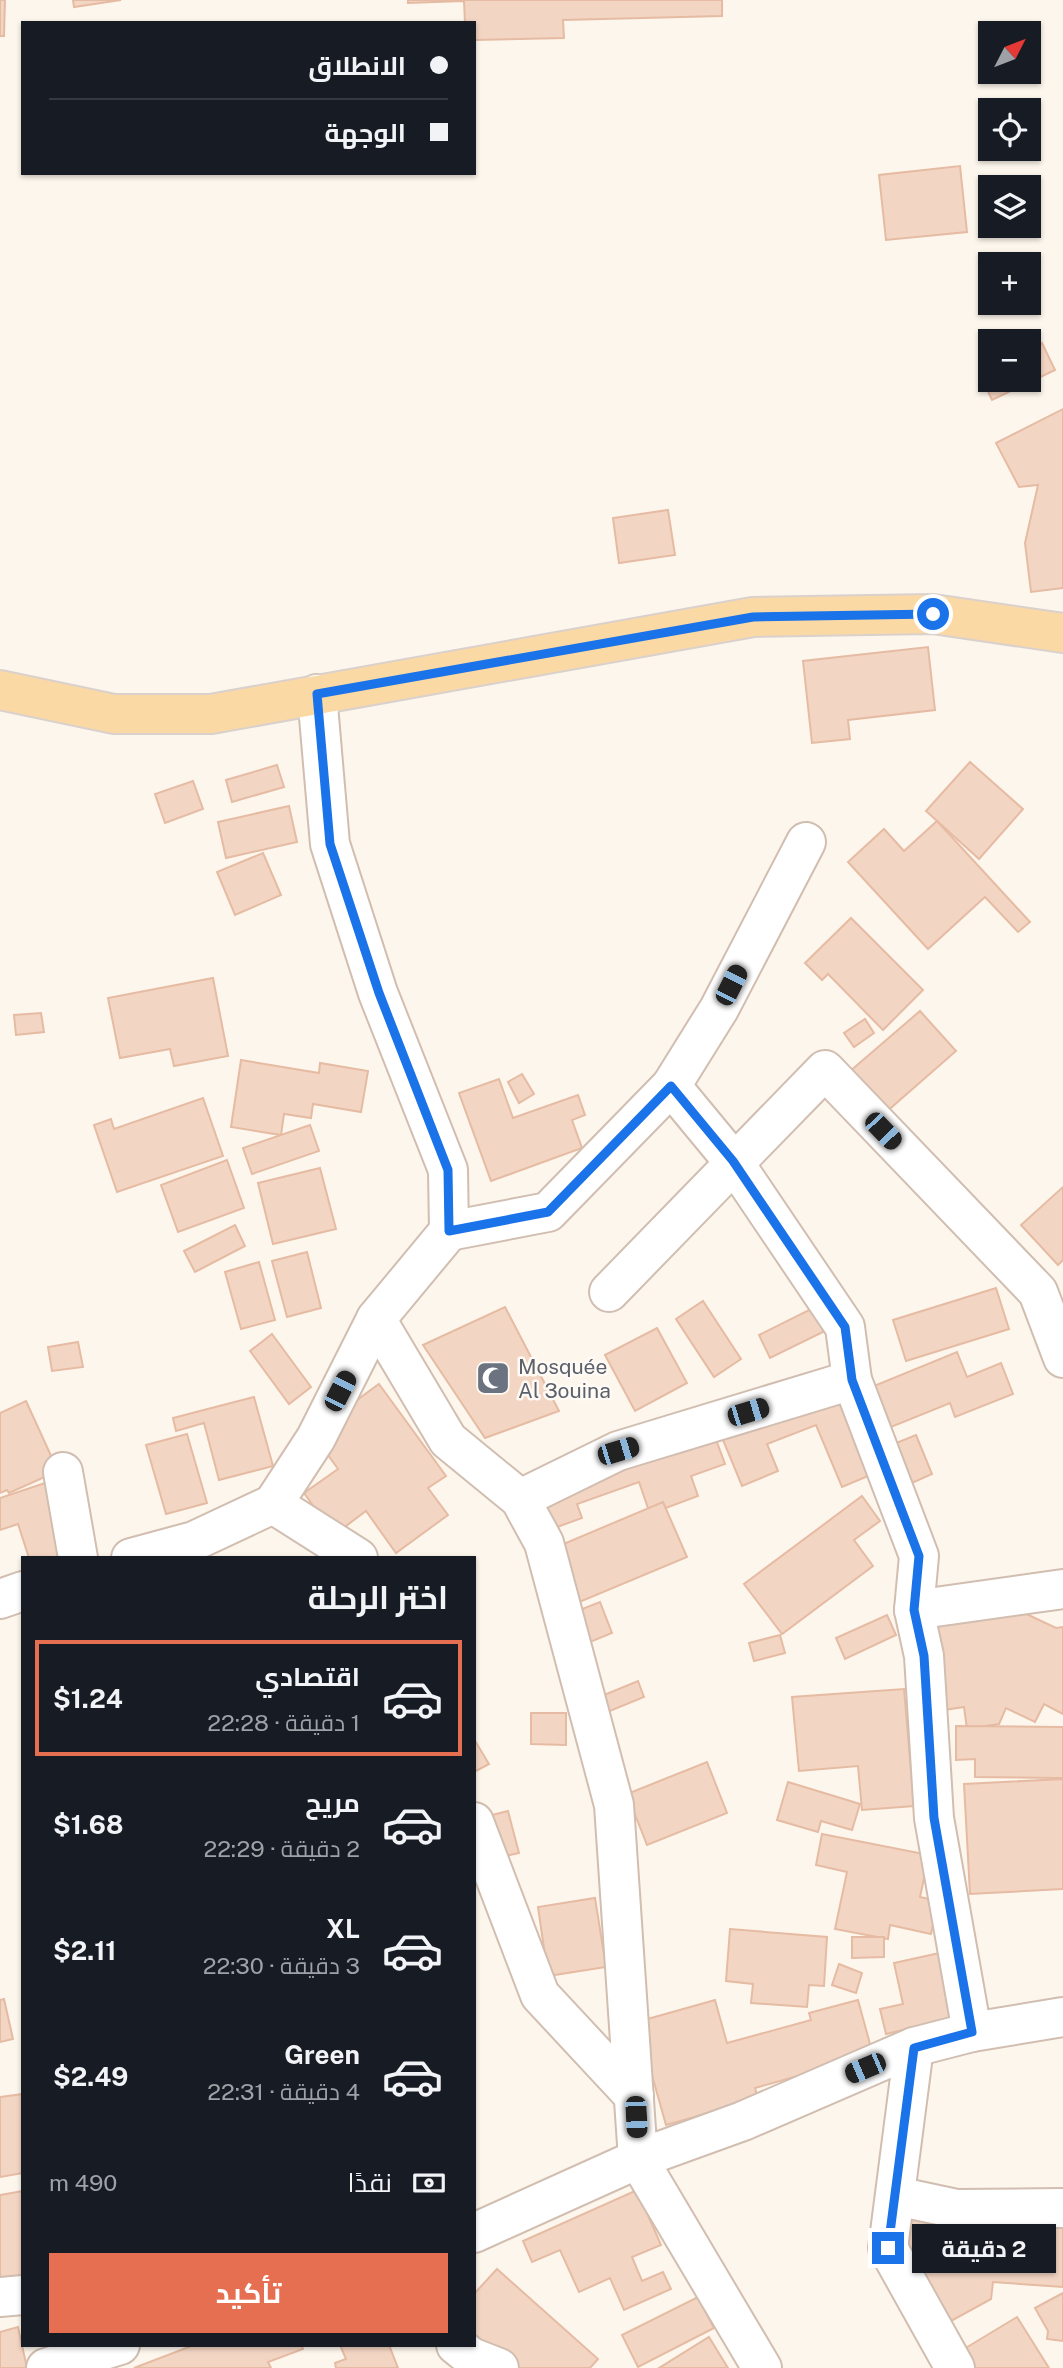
<!DOCTYPE html>
<html lang="ar">
<meta charset="utf-8">
<style>
body{margin:0;font-family:"Public Sans",Cairo,sans-serif;background:#242831;color:#f1f3f6;direction:rtl;height:100vh;display:flex;flex-direction:column;font-size:26px;white-space:nowrap}
*{box-sizing:border-box;margin:0}
p{font-size:23px;color:#9ea1a6}
.icon{flex:none;width:38px;height:38px;fill:none;stroke:currentColor;stroke-width:2;stroke-linecap:round;stroke-linejoin:round}
.map{position:relative;flex:1;overflow:hidden;direction:ltr}
.details{position:absolute;left:21px;top:1556px;width:455px;height:791px;display:flex;flex-direction:column;background:#171b24;border-radius:0px;box-shadow:0 2px 5px #0004;direction:rtl}
.details>*{flex:none}
.guide{position:absolute;left:21px;top:21px;width:455px;height:154px;border-radius:0px;box-shadow:0 2px 5px #0004;direction:rtl;display:grid;align-content:center;height:154px;padding:0 28px;background:#171b24}
.needle{width:46px;rotate:48deg}
.fabs{position:absolute;left:978px;top:21px;display:grid;gap:14px}
.fabs a{display:grid;place-items:center;width:63px;height:63px;border-radius:0px;background:#171b24;box-shadow:0 2px 5px #0004;font-size:35px}
.end{position:absolute;width:32px;height:32px;margin:-16px;border:9px solid #1a73e8;background:#fff;box-shadow:0 0 0 4px #fff}
.from{border-radius:50%}
.bubble{position:absolute;height:49px;border-radius:0px;background:#171b24;box-shadow:0 2px 5px #0004;font-size:23px;font-weight:700;line-height:49px;text-align:center;direction:rtl}
.car{position:absolute;width:21px;height:42px;margin:-21px -10px;border-radius:9px;box-shadow:0 0 5px 2px #0007;background:linear-gradient(#222 24%,#8ab4d8 0 40%,#222 0 76%,#8ab4d8 0 86%,#222 0)}
.guide b{display:flex;align-items:center;gap:24px;height:66px;font-size:26px}
.guide b+b{border-top:2px solid #363941}
.guide i{width:18px;height:18px;background:#f1f3f6}
ul{padding:0;list-style:none}
li{display:flex;align-items:center;gap:21px;height:116px;margin:0 14px 10px;padding:0 14px;border:4px solid transparent;border-radius:0px}
li div{flex:1}
li b{display:block;font-size:26px}
li em{font-style:normal;font-weight:700}
li.current{border-color:#e76f51}
li>.icon{width:63px;height:63px;stroke-width:1.5}
h2{padding:0 28px;font-size:32px;line-height:84px}
.pay{display:flex;align-items:center;gap:18px;height:77px;padding:0 28px;font-size:26px}
.pay p{margin-inline-start:auto}
.primary-button{display:flex;gap:14px;margin-top:auto;padding:14px 28px}
.primary-button a{flex:1;height:80px;border-radius:0px;background:#e76f51;color:#fff;font-size:28px;font-weight:700;line-height:80px;text-align:center}
.map>svg:first-child{display:block}
</style>
<div class="map">
<svg width="1063" height="2368" viewBox="0 0 1063 2368">
<rect width="100%" height="100%" fill="#fdf6ec"/>
<g fill="#f3d5c3" stroke="#e6bba3" stroke-width="2">
<polygon points="0,0 5,0 4,36 0,36"/>
<polygon points="73,0 121,0 74,7"/>
<polygon points="408,0 722,0 722,16 563,20 564,38 474,40 474,23 465,23 464,1 408,3"/>
<polygon points="960,166 967,232 886,240 879,175"/>
<polygon points="1042,343 1055,370 992,400 979,373 990,368 990,380 1029,380 1029,350"/>
<polygon points="1063,409 1063,588 1031,592 1025,543 1038,485 1019,487 996,443"/>
<polygon points="668,510 675,555 619,563 613,518"/>
<polygon points="928,647 935,710 848,720 850,739 812,743 803,661"/>
<polygon points="970,762 1023,809 979,859 926,811"/>
<polygon points="277,765 284,787 232,802 226,780"/>
<polygon points="193,781 203,809 165,823 155,794"/>
<polygon points="289,806 297,842 226,858 218,822"/>
<polygon points="937,821 1030,922 1018,932 985,897 928,949 848,862 884,829 904,851"/>
<polygon points="263,853 281,895 235,915 217,872"/>
<polygon points="851,918 923,990 883,1030 828,974 822,980 805,963"/>
<polygon points="213,978 228,1056 174,1066 170,1049 120,1058 108,998"/>
<polygon points="920,1011 956,1051 885,1113 849,1072"/>
<polygon points="41,1013 44,1032 16,1035 14,1015"/>
<polygon points="865,1019 874,1033 854,1047 844,1033"/>
<polygon points="241,1060 319,1073 320,1063 368,1071 361,1112 313,1104 311,1118 284,1114 281,1135 231,1127"/>
<polygon points="522,1074 534,1094 519,1103 508,1082"/>
<polygon points="499,1079 513,1118 578,1095 585,1115 572,1120 582,1148 491,1181 459,1093"/>
<polygon points="203,1098 223,1156 117,1192 94,1125 111,1119 114,1129"/>
<polygon points="310,1125 319,1151 252,1174 243,1148"/>
<polygon points="227,1160 244,1208 178,1232 161,1185"/>
<polygon points="320,1168 336,1229 273,1244 258,1183"/>
<polygon points="1063,1187 1063,1260 1058,1265 1021,1225"/>
<polygon points="235,1225 245,1246 195,1272 184,1251"/>
<polygon points="307,1252 321,1308 287,1317 272,1261"/>
<polygon points="259,1262 275,1320 241,1329 225,1272"/>
<polygon points="996,1288 1009,1329 906,1361 893,1320"/>
<polygon points="703,1301 741,1359 714,1377 676,1319"/>
<polygon points="819,1305 831,1328 770,1358 759,1335"/>
<polygon points="505,1307 559,1411 485,1438 423,1345"/>
<polygon points="657,1328 687,1383 635,1411 605,1355"/>
<polygon points="272,1334 311,1387 289,1404 250,1351"/>
<polygon points="78,1342 83,1367 52,1371 48,1347"/>
<polygon points="957,1352 967,1377 1001,1363 1013,1394 955,1417 950,1403 891,1427 874,1386"/>
<polygon points="833,1376 873,1474 842,1487 816,1425 767,1444 778,1471 742,1486 716,1423"/>
<polygon points="379,1384 446,1476 428,1488 448,1515 396,1553 366,1511 334,1535 304,1493 338,1469 312,1433"/>
<polygon points="254,1397 273,1466 219,1480 204,1423 176,1431 173,1418"/>
<polygon points="26,1401 58,1471 9,1493 7,1490 0,1493 0,1413"/>
<polygon points="708,1418 725,1464 691,1476 698,1496 650,1514 639,1482 577,1504 582,1518 549,1530 531,1482"/>
<polygon points="187,1434 207,1503 166,1514 146,1445"/>
<polygon points="916,1435 932,1474 912,1483 896,1443"/>
<polygon points="45,1483 69,1553 54,1558 29,1558 18,1524 0,1530 0,1498"/>
<polygon points="862,1496 880,1521 854,1540 873,1566 782,1634 744,1584"/>
<polygon points="663,1502 687,1557 577,1603 554,1548"/>
<polygon points="600,1602 612,1633 585,1644 572,1613"/>
<polygon points="1020,1611 1056,1628 1063,1627 1063,1714 1044,1704 1035,1722 1006,1708 999,1724 967,1729 964,1707 931,1712 932,1626"/>
<polygon points="887,1615 896,1635 845,1659 836,1638"/>
<polygon points="780,1635 785,1653 754,1661 749,1643"/>
<polygon points="638,1681 644,1697 605,1713 599,1697"/>
<polygon points="904,1689 914,1806 862,1810 858,1766 799,1771 792,1697"/>
<polygon points="531,1713 566,1713 566,1745 531,1744"/>
<polygon points="956,1726 1063,1727 1063,1778 975,1777 975,1759 956,1760"/>
<polygon points="474,1739 489,1764 474,1772"/>
<polygon points="707,1762 727,1813 647,1845 627,1794"/>
<polygon points="1063,1779 1063,1889 970,1894 964,1784"/>
<polygon points="788,1782 860,1804 852,1830 821,1821 818,1832 777,1820"/>
<polygon points="508,1811 519,1853 502,1857 492,1815"/>
<polygon points="822,1834 929,1855 920,1897 938,1901 931,1934 890,1925 888,1939 835,1929 847,1872 816,1865"/>
<polygon points="595,1898 606,1967 548,1976 538,1907"/>
<polygon points="730,1929 827,1937 824,1986 809,1985 807,2007 751,2003 753,1984 726,1981"/>
<polygon points="852,1937 884,1937 884,1957 852,1958"/>
<polygon points="944,1952 959,2017 886,2034 880,2009 903,2004 894,1963"/>
<polygon points="839,1964 862,1973 856,1993 832,1985"/>
<polygon points="4,1999 13,2039 0,2042 0,2000"/>
<polygon points="715,2000 727,2043 811,2020 809,2013 858,2000 873,2055 755,2088 758,2099 666,2125 637,2022"/>
<polygon points="23,2094 23,2173 0,2177 0,2097"/>
<polygon points="637,2190 661,2245 632,2257 642,2281 663,2272 671,2289 624,2310 610,2278 579,2292 560,2250 532,2262 523,2241"/>
<polygon points="23,2191 23,2283 0,2287 0,2195"/>
<polygon points="911,2215 1063,2227 1063,2287 993,2282 991,2299 933,2331 879,2233"/>
<polygon points="497,2269 598,2359 590,2368 502,2368 474,2343 474,2294"/>
<polygon points="1063,2293 1063,2341 1047,2339 1048,2331 1035,2308"/>
<polygon points="698,2297 714,2328 638,2367 622,2335"/>
<polygon points="1017,2317 1049,2368 968,2368 959,2352"/>
<polygon points="18,2327 27,2368 0,2368 0,2332"/>
<polygon points="709,2337 728,2368 659,2368"/>
<polygon points="194,2345 301,2345 303,2349 268,2362 271,2368 134,2368"/>
<polygon points="340,2345 389,2345 398,2368 336,2368 335,2363 346,2359"/>
</g>
<g fill="none" stroke-linecap="round" stroke-linejoin="round">
<g stroke="#d1beb0" stroke-width="42">
<g id="minor">
<polyline points="671,1086 733,1161 845,1327 852,1380 919,1556 914,1610 924,1656 934,1818 972,2032"/>
<polyline points="449,1231 548,1212 671,1086 719,1009 806,842"/>
<polyline points="609,1292 825,1070 1038,1292 1063,1358"/>
<polyline points="376,1319 448,1440 520,1499 544,1543 614,1805 638,2159 762,2368"/>
<polyline points="63,1472 78,1558"/>
<polyline points="520,1499 618,1451 852,1380"/>
<polyline points="273,1504 358,1558"/>
<polyline points="131,1558 194,1541 273,1504 316,1438 376,1319 449,1231 448,1170 378,993 330,844 317,694"/>
<polyline points="0,1599 23,1591"/>
<polyline points="914,1610 1063,1589"/>
<polyline points="474,1822 540,1995 634,2096"/>
<polyline points="914,2047 888,2248 955,2368"/>
<polyline points="896,2196 957,2209 1063,2208"/>
<polyline points="474,2233 638,2159 743,2121 914,2047 972,2032 1063,2017"/>
<polyline points="0,2297 23,2295"/>
<polyline points="456,2345 471,2357 499,2368"/>
<polyline points="46,2368 120,2345"/>
</g>
</g>
<g stroke="#dad1cd" stroke-width="42">
<polyline id="major" points="0,690 114,714 211,714 753,617 933,614 1063,633"/>
</g>
<use href="#minor" stroke="#fff" stroke-width="38"/>
<use href="#major" stroke="#fbd9a5" stroke-width="38"/>
</g>
<g fill="none" stroke-linecap="round" stroke-linejoin="round">
<polyline stroke="#1a73e8" stroke-width="9" points="888,2248 914,2048 972,2032 934,1818 924,1656 914,1610 919,1556 852,1380 845,1327 733,1161 671,1086 548,1212 449,1231 448,1170 379,993 330,844 317,694 753,617 933,614"/>
</g>
<defs>
<g id="mosque-square" transform="scale(1.75)"><rect x="-9" y="-9" width="18" height="18" rx="4" fill="#6b7280" stroke="#fffaf3"/><path d="M3.5-4.9A6 6 0 1 0 3.5 4.9A5 5 0 1 1 3.5-4.9Z" fill="#fff"/></g>
</defs>
<g fill-rule="evenodd">
<use href="#mosque-square" x="493" y="1378"/>
</g>
<g text-anchor="middle" dominant-baseline="central" stroke-width="5" stroke-linejoin="round" paint-order="stroke">
<g font-size="21" fill="#5b616d" stroke="#fffaf3" text-anchor="start">
<text x="518" y="1366">Mosquée<tspan x="518" dy="24">Al 3ouina</tspan></text>
</g>
</g>
</svg>
<div class="fabs">
<a><svg class="needle" viewBox="-14 -14 28 28"><path d="M0-13l5 13h-10z" fill="#e53935"/><path d="M0 13l5-13h-10z" fill="#9ea1a6"/></svg></a>
<a><svg class="icon" aria-label="locate" viewBox="0 0 24 24"><circle cx="12" cy="12" r="6"/><path d="M12 2v4M12 18v4M2 12h4M18 12h4"/></svg></a>
<a><svg class="icon" aria-label="layers" viewBox="0 0 24 24"><path d="M12 4l9 5-9 5-9-5zM3 14l9 5 9-5"/></svg></a>
<a>+</a>
<a>−</a>
</div>
<i class="end from" style="left:933px;top:614px"></i>
<i class="end" style="left:888px;top:2248px"></i>
<div class="bubble" style="left:912px;top:2224px;width:144px">2 دقيقة</div>
<i class="car" style="left:731px;top:985px;rotate:27deg"></i>
<i class="car" style="left:883px;top:1131px;rotate:136deg"></i>
<i class="car" style="left:340px;top:1391px;rotate:27deg"></i>
<i class="car" style="left:748px;top:1412px;rotate:73deg"></i>
<i class="car" style="left:618px;top:1451px;rotate:73deg"></i>
<i class="car" style="left:865px;top:2068px;rotate:247deg"></i>
<i class="car" style="left:636px;top:2117px;rotate:177deg"></i>
<div class="guide">
<b><i class="from"></i>الانطلاق</b>
<b><i></i>الوجهة</b>
</div>
<section class="details">
<h2>اختر الرحلة</h2>
<ul>
<li class="current"><svg class="icon" aria-label="car" viewBox="0 0 24 24"><path d="M5 17H2v-5l4-1 3-4h7l3 4 3 1v5h-3M9 17h6M6 11h13"/><circle cx="7" cy="17" r="2"/><circle cx="17" cy="17" r="2"/></svg><div><b>اقتصادي</b><p>1 دقيقة · 22:28</p></div><em>$1.24</em></li>
<li><svg class="icon" aria-label="car" viewBox="0 0 24 24"><path d="M5 17H2v-5l4-1 3-4h7l3 4 3 1v5h-3M9 17h6M6 11h13"/><circle cx="7" cy="17" r="2"/><circle cx="17" cy="17" r="2"/></svg><div><b>مريح</b><p>2 دقيقة · 22:29</p></div><em>$1.68</em></li>
<li><svg class="icon" aria-label="car" viewBox="0 0 24 24"><path d="M5 17H2v-5l4-1 3-4h7l3 4 3 1v5h-3M9 17h6M6 11h13"/><circle cx="7" cy="17" r="2"/><circle cx="17" cy="17" r="2"/></svg><div><b>XL</b><p>3 دقيقة · 22:30</p></div><em>$2.11</em></li>
<li><svg class="icon" aria-label="car" viewBox="0 0 24 24"><path d="M5 17H2v-5l4-1 3-4h7l3 4 3 1v5h-3M9 17h6M6 11h13"/><circle cx="7" cy="17" r="2"/><circle cx="17" cy="17" r="2"/></svg><div><b>Green</b><p>4 دقيقة · 22:31</p></div><em>$2.49</em></li>
</ul>
<div class="pay"><svg class="icon" aria-label="cash" viewBox="0 0 24 24"><path d="M3 7h18v10H3z"/><circle cx="12" cy="12" r="2"/></svg>نقدًا<p>490 m</p></div>
<div class="primary-button"><a>تأكيد</a></div>
</section>
</div>
